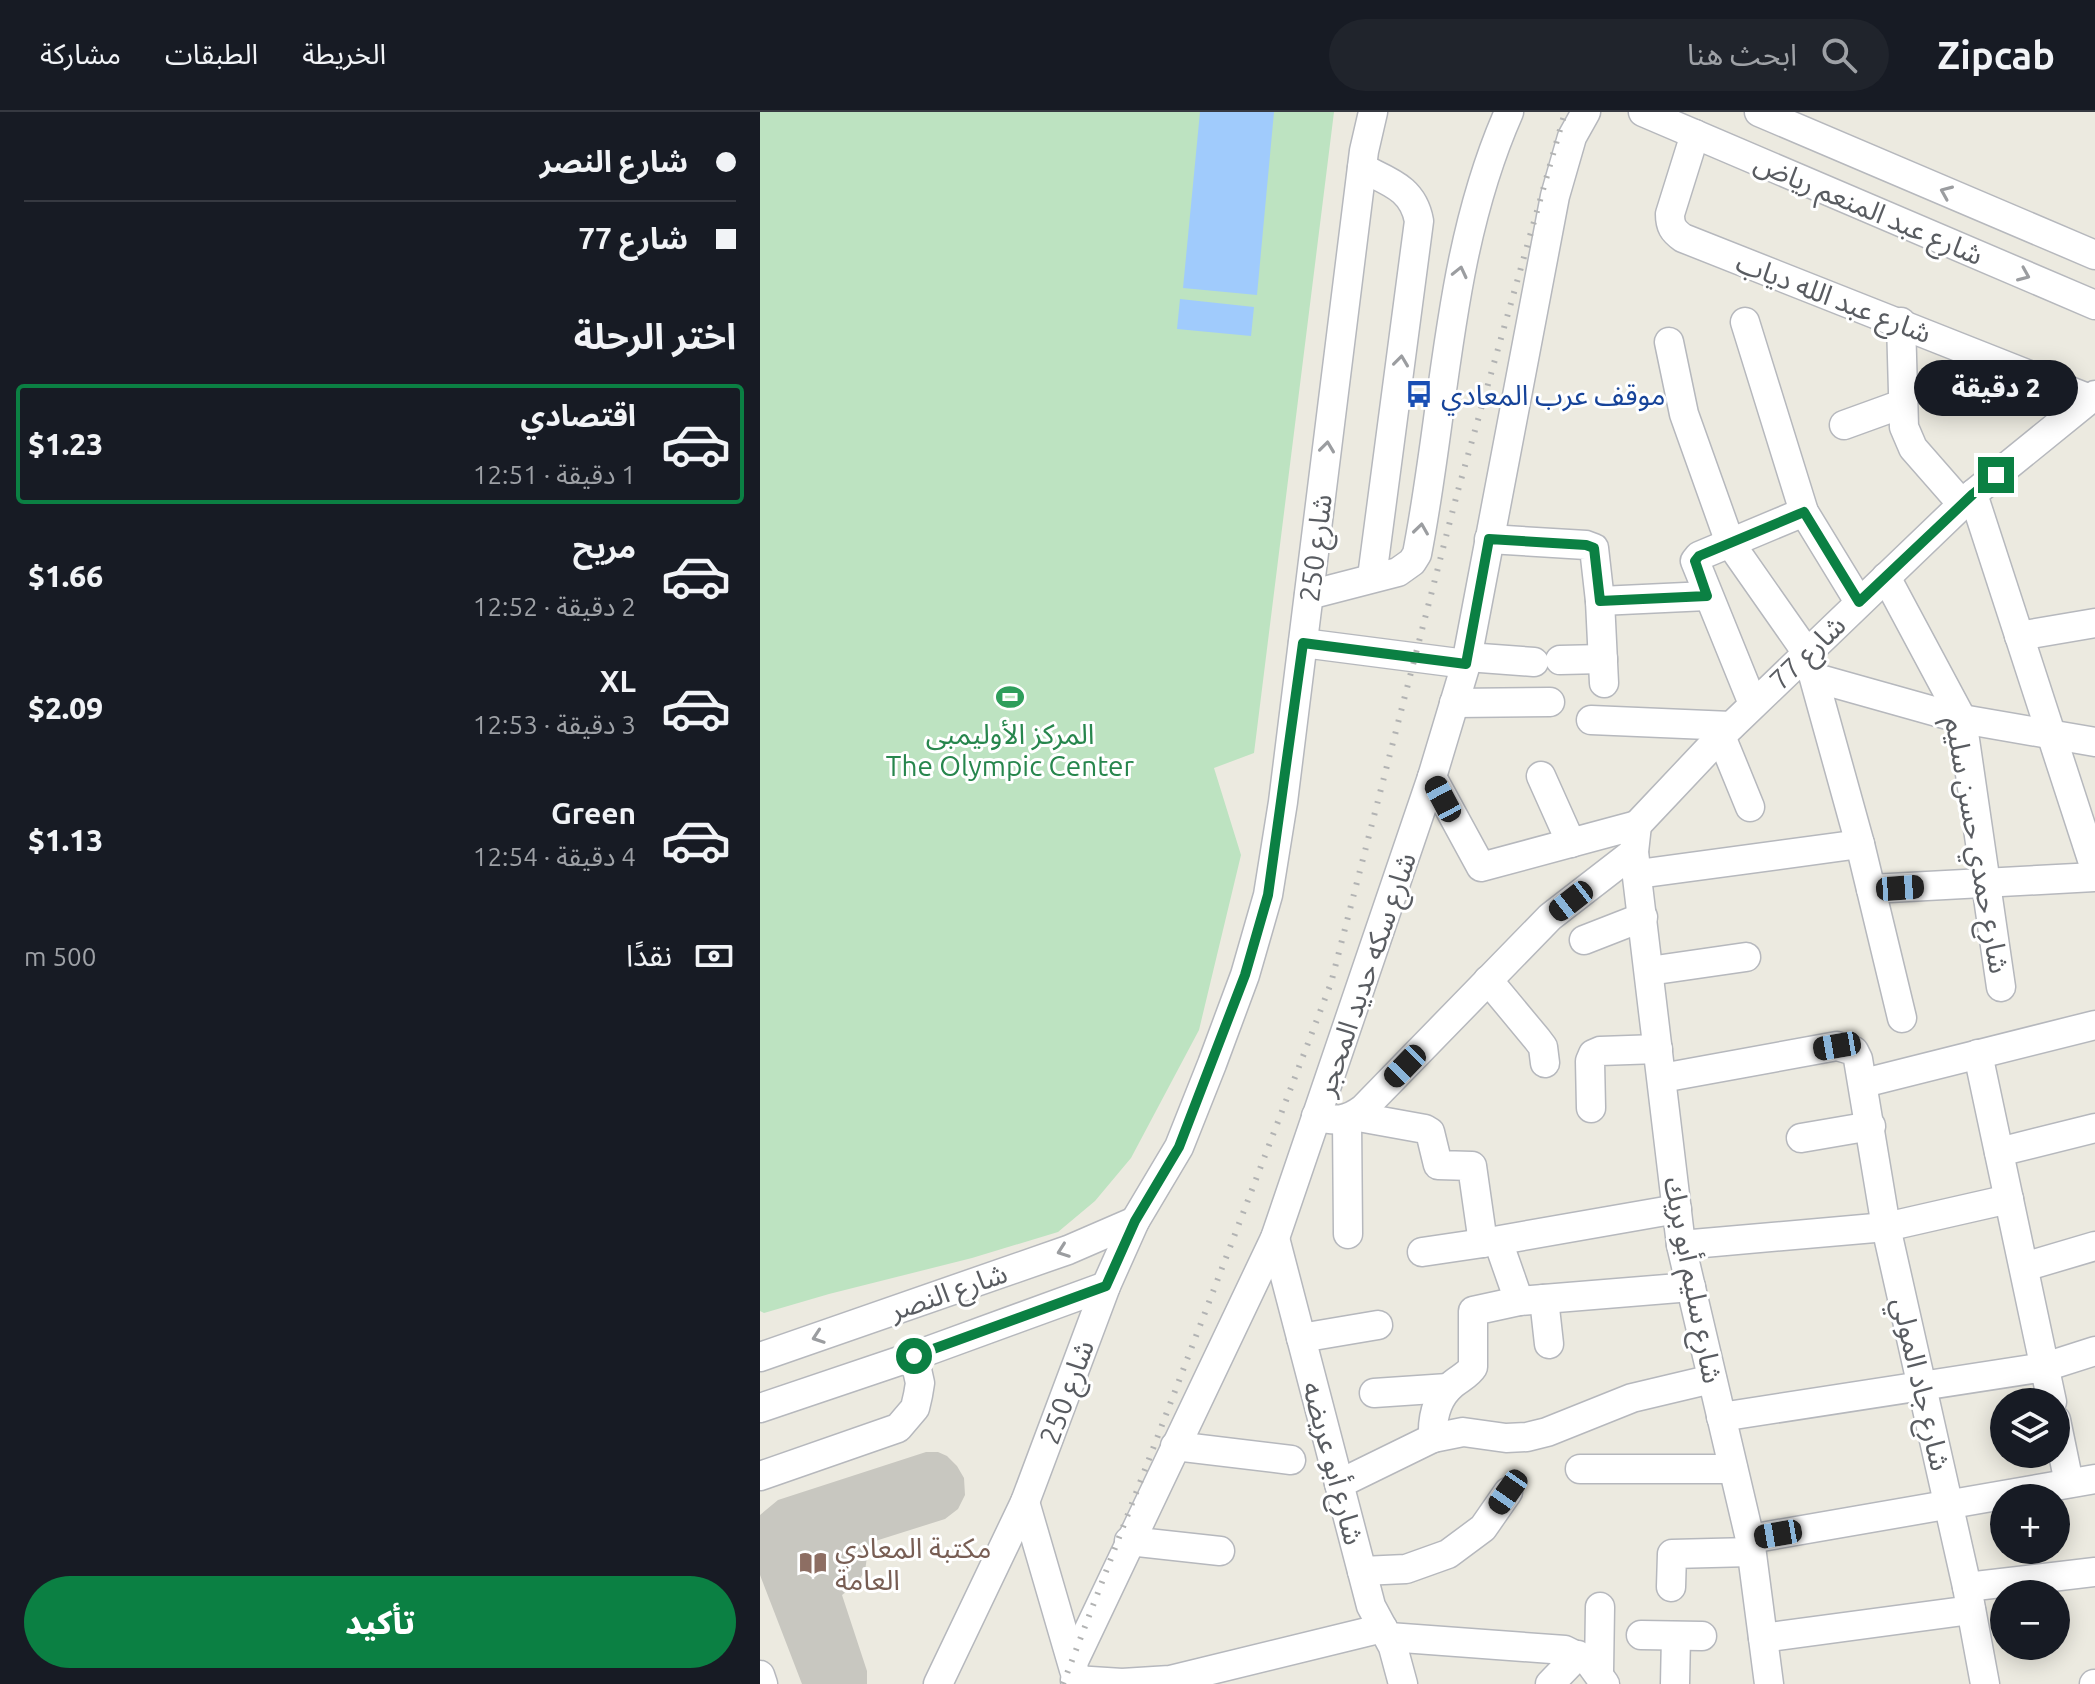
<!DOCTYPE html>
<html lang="ar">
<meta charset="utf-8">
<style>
body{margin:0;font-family:Ubuntu,"Noto Sans Arabic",sans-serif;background:#20242c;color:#f1f3f6;direction:rtl;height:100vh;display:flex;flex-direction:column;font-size:30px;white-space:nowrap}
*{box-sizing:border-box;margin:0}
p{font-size:26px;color:#9ea1a6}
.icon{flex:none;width:44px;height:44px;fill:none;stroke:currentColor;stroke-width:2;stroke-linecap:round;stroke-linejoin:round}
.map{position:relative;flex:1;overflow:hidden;direction:ltr}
.drawer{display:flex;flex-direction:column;background:#171b24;width:760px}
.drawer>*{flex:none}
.top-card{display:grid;align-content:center;height:176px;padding:0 24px;background:#171b24}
.fabs{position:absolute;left:1230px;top:1276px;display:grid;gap:16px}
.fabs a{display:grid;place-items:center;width:80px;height:80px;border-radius:50%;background:#171b24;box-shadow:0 4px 20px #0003;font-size:40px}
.end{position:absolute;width:36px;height:36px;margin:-18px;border:10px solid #0b8043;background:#fff;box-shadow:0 0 0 4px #fff}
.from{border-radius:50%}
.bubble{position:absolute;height:56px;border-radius:28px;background:#171b24;box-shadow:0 4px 20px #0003;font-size:26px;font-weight:800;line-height:56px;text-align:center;direction:rtl}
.car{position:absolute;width:24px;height:48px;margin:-24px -12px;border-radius:10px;box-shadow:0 0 6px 2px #0007;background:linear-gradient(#222 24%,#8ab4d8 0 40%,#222 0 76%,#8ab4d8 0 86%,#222 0)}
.top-card b{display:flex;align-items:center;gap:28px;height:76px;font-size:30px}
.top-card b+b{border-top:2px solid #363941}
.top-card i{width:20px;height:20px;background:#f1f3f6}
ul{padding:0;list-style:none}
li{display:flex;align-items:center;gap:24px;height:120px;margin:0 16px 12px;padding:0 8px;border:4px solid transparent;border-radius:8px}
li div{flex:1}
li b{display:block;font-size:30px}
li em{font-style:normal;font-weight:800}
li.selected{border-color:#0b8043}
li>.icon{width:72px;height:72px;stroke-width:1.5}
h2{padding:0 24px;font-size:36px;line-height:96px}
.pay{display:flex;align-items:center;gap:20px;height:88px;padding:0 24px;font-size:30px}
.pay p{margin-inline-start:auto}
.primary-button{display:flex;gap:16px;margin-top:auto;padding:16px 24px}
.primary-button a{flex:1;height:92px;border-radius:48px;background:#0b8043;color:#fff;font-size:32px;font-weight:800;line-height:92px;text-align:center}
header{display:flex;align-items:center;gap:48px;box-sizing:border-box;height:112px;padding:0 40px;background:#171b24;border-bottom:2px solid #363941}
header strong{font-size:38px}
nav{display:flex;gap:44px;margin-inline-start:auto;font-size:28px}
.search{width:560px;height:72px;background:#20242c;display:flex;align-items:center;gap:20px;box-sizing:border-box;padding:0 28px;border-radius:44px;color:#9ea1a6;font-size:30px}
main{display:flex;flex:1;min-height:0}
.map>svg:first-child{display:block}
</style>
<header>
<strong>Zipcab</strong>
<div class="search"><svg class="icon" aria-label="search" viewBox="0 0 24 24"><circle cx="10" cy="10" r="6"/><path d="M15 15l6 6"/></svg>ابحث هنا</div>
<nav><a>الخريطة</a><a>الطبقات</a><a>مشاركة</a></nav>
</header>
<main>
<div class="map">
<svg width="1335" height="1572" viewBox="0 0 1335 1572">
<rect width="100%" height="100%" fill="#eceae0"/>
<polygon fill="#bde3c1" points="0,0 574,0 494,641 454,656 481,743 439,918 371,1046 335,1089 298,1120 212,1146 69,1182 4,1201 0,1199"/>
<g fill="#a0cbfc">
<polygon points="440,0 514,0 497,183 423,176"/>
<polygon points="420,187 494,195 491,224 417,217"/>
</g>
<polygon fill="#c8c7c0" points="166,1340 178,1340 187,1344 197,1354 204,1366 205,1383 198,1397 185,1407 109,1431 105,1459 96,1472 82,1483 107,1559 107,1572 42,1572 0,1463 0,1403 18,1388"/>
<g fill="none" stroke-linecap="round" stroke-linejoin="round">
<g stroke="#b6b8bd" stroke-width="31">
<g id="minor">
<polyline points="883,0 1335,193"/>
<polyline points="999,0 1335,143"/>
<path d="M935 22 910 102C910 114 913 119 923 126L1330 287"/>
<path d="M602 56C629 70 653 76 659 109L612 465"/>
<polyline points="985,210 1044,400 1099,490"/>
<polyline points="1141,210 1144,315 1153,336 1202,392"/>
<polyline points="909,230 924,302 970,431 1047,541 1100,732 1142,906"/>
<polyline points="1084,313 1142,292"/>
<polyline points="1213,382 1335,757"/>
<polyline points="729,427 826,433 834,436 840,489 844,571"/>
<polyline points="1126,465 1202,607 1241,875"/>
<path d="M549 483 638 460 652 450 657 442C686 294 687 140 749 0"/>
<polyline points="840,489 947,484"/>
<polyline points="1259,524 1335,511"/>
<polyline points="543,531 706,552"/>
<polyline points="707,545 774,550"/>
<polyline points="800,548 843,547"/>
<polyline points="1056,566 1202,607 1335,630"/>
<polyline points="694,591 790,590"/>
<polyline points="993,592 935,449 939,444 1044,400"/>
<polyline points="831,608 971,614"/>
<polyline points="961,624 990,695"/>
<polyline points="781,664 811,731"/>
<polyline points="672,665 721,755 877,713"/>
<polyline points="877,713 874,740 921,1133 990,1427 1009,1572"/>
<polyline points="877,713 961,624 1213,382 1335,283"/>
<polyline points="878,762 1100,732"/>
<polyline points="1111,777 1335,765"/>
<polyline points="824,828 883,805"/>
<polyline points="889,859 986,845"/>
<polyline points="728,868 777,927 783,935 785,951"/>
<polyline points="1218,942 1292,1290"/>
<polyline points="902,966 1077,934 1094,939 1098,947 1126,1115 1207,1475 1225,1572"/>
<polyline points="1104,971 1335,913"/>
<polyline points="831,996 830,949 833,942 840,939 898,937"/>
<path d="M556 1004C575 1010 587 1009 603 997L790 805 874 740"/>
<polyline points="593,1004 665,1017 670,1020 678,1053 712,1054 723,1131 917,1097"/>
<polyline points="587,1007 588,1122"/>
<polyline points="1041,1026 1111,1014"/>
<polyline points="1239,1040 1335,1016"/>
<polyline points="515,1126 611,1494 633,1535 643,1572"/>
<polyline points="738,1129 759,1189"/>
<polyline points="921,1133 1126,1115 1249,1087"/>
<polyline points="662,1140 723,1131"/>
<polyline points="1264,1155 1335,1134"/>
<polyline points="784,1187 789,1232"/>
<polyline points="541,1226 618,1213"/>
<polyline points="0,1245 308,1138 375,1109"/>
<polyline points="614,1281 688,1276"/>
<polyline points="0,1296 154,1244 346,1174"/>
<polyline points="961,1305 1285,1255 1335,1239"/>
<polyline points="1296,1308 1309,1371"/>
<path d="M673 1326C672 1306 676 1286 693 1272 700 1266 708 1263 713 1255V1199L759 1189 931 1175"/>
<polyline points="415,1334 531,1348"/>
<polyline points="820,1357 973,1357"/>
<polyline points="0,1364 138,1316 155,1296 158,1283 160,1271 154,1244"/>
<polyline points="579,1372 673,1326 703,1320 746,1326 767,1325 787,1320 872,1286 952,1267"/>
<polyline points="265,1390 314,1558"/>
<polyline points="990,1427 1335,1367"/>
<polyline points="369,1429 460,1439"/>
<polyline points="602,1459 646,1457 688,1442 723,1416 748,1380"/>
<polyline points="911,1475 912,1442 991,1440"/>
<polyline points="1207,1475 1335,1460"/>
<polyline points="881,1523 942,1524"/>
<polyline points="629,1525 805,1538 829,1550 845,1572"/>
<polyline points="1003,1526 1211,1498"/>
<polyline points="313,1551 515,1126 672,665 706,552 795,84 812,25 826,0"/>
<polyline points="839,1560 840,1495"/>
<polyline points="0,1563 3,1572"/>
<polyline points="315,1568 362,1571 410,1568 623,1516"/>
<polyline points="178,1572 265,1390 346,1174 375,1109 419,1035 452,952 485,863 508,783 523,690 604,39 613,0"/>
<polyline points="790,1572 818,1543"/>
<polyline points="915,1572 916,1524"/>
<polyline points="1334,1572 1335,1572"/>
</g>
</g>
<use href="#minor" stroke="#fff" stroke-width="28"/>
<polyline stroke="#b2b3b3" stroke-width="6" stroke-dasharray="2 10" stroke-linecap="butt" points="303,1572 571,871 697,382 805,0"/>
</g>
<defs><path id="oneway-chevron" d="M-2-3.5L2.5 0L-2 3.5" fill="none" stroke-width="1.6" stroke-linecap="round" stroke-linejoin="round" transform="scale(2)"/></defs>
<g stroke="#9b9da0">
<use href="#oneway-chevron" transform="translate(1186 80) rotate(-157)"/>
<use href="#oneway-chevron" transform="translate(700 160) rotate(-77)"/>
<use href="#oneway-chevron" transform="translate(1264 163) rotate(23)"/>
<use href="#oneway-chevron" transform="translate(641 249) rotate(-83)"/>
<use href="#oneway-chevron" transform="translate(567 335) rotate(-83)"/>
<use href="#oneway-chevron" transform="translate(661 417) rotate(-82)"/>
<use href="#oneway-chevron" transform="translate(303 1139) rotate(160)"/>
<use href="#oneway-chevron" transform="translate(58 1225) rotate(161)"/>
</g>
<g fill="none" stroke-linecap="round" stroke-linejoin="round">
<polyline stroke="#0b8043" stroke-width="10" points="154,1244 346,1174 375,1109 419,1035 485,863 508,783 543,531 706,552 729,427 826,433 834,436 840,489 947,484 935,449 939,444 1044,400 1099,490 1213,382 1236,363"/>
</g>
<defs>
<g id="bus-bare" transform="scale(2.16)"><path d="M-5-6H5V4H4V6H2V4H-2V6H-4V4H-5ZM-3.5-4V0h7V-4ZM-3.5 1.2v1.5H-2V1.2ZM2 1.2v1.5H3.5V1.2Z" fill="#1a4fb4" stroke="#fff" stroke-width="2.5" paint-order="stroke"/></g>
<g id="stadium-bare" transform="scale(2.16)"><path d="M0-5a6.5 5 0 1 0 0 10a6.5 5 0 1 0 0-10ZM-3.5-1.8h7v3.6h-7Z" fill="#2e9e5b" stroke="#fff" stroke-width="2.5" paint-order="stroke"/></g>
<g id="library-bare" transform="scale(2.16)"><path d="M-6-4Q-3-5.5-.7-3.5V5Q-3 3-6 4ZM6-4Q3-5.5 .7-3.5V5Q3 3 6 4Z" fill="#8d6e63" stroke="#fff" stroke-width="2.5" paint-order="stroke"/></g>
</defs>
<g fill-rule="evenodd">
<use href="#bus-bare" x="659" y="282"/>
<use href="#stadium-bare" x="250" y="585"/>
<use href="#library-bare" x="53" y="1451"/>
</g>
<g text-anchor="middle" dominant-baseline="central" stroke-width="6" stroke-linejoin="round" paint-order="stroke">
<g font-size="28" fill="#595c61" stroke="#fff">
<text transform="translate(1109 96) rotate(23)">شارع عبد المنعم رياض</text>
<text transform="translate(1074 185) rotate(21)">شارع عبد الله دياب</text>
<text transform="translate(555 436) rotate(-83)">شارع 250</text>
<text transform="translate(1047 540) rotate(-44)">شارع 77</text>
<text transform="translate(1218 733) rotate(80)">شارع حمدي حسن سليم</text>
<text transform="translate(605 862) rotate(-71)">شارع سكه حديد المحجر</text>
<text transform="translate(934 1168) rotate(79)">شارع سليم أبو بريك</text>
<text transform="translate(188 1179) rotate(-19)">شارع النصر</text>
<text transform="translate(1162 1272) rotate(77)">شارع جاد المولي</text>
<text transform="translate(306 1280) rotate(-70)">شارع 250</text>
<text transform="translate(574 1351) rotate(75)">شارع أبو عريضه</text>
</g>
<g font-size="28" fill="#164399" stroke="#fff" text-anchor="start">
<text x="681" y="282">موقف عرب المعادي</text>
</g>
<g font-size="28" fill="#27864d" stroke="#fff">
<text x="250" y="621">المركز الأوليمبى<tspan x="250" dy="32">The Olympic Center</tspan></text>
</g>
<g font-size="28" fill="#785e54" stroke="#fff" text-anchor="start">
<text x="75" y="1435">مكتبة المعادي<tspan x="75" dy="32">العامة</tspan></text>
</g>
</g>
</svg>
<div class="fabs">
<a><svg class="icon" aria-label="layers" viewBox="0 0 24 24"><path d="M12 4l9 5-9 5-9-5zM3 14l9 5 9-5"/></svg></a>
<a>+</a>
<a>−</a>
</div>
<i class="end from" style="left:154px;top:1244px"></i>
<i class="end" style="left:1236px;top:363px"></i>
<div class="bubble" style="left:1154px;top:248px;width:164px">2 دقيقة</div>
<i class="car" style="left:683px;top:687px;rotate:332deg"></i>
<i class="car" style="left:1140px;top:776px;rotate:86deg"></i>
<i class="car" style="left:811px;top:789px;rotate:232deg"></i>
<i class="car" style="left:1077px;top:934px;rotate:260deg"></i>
<i class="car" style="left:645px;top:954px;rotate:224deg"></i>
<i class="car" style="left:748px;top:1380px;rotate:215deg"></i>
<i class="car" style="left:1018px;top:1422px;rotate:260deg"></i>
</div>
<section class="drawer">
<div class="top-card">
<b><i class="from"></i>شارع النصر</b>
<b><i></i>شارع 77</b>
</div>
<h2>اختر الرحلة</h2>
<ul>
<li class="selected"><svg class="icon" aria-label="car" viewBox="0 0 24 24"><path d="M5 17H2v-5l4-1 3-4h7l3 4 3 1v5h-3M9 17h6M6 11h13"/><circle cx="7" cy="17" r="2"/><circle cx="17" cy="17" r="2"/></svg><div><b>اقتصادي</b><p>1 دقيقة · 12:51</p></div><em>$1.23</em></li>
<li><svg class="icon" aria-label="car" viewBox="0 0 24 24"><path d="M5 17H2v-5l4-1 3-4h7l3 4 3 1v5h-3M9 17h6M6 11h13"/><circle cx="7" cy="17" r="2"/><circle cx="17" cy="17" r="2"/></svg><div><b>مريح</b><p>2 دقيقة · 12:52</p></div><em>$1.66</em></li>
<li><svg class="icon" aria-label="car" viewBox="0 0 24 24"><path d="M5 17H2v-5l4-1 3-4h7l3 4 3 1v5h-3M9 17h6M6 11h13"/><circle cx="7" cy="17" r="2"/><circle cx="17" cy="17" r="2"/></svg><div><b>XL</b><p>3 دقيقة · 12:53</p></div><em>$2.09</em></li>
<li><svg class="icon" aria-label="car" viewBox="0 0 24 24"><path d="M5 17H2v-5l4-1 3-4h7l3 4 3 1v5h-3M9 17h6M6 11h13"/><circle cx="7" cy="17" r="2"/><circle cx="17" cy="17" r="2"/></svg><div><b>Green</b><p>4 دقيقة · 12:54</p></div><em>$1.13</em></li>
</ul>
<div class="pay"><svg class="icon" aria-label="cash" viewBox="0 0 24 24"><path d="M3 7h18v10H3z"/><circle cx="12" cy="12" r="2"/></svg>نقدًا<p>500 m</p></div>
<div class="primary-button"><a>تأكيد</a></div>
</section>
</main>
